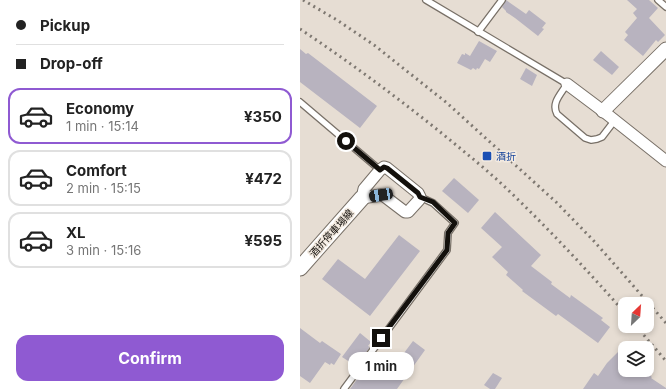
<!DOCTYPE html>
<meta charset="utf-8">
<style>
body{margin:0;font-family:Inter,"Noto Sans JP",sans-serif;background:#f6f6f6;color:#222;height:100vh;display:flex;flex-direction:column;font-size:15px;white-space:nowrap}
*{box-sizing:border-box;margin:0}
p{font-size:13px;color:#767676}
.icon{flex:none;width:22px;height:22px;fill:none;stroke:currentColor;stroke-width:2;stroke-linecap:round;stroke-linejoin:round}
.map{position:relative;flex:1;overflow:hidden}
.sheet{display:flex;flex-direction:column;background:#fff;width:300px}
.sheet>*{flex:none}
.banner{display:grid;align-content:center;height:88px;padding:0 16px;background:#fff}
.needle{width:26px;rotate:25deg}
.controls{position:absolute;left:318px;top:297px;display:grid;gap:8px}
.controls a{display:grid;place-items:center;width:36px;height:36px;border-radius:8px;background:#fff;box-shadow:0 2px 6px #0003;font-size:20px}
.end{position:absolute;width:18px;height:18px;margin:-9px;border:5px solid #13100c;background:#fff;box-shadow:0 0 0 2px #fff}
.from{border-radius:50%}
.bubble{position:absolute;height:28px;border-radius:12px;background:#fff;box-shadow:0 2px 6px #0003;font-size:13px;font-weight:700;line-height:28px;text-align:center}
.car{position:absolute;width:12px;height:24px;margin:-12px -6px;border-radius:5px;box-shadow:0 0 3px 1px #0007;background:linear-gradient(#222 24%,#8ab4d8 0 40%,#222 0 76%,#8ab4d8 0 86%,#222 0)}
.banner b{display:flex;align-items:center;gap:14px;height:38px;font-size:15px}
.banner b+b{border-top:1px solid #e0e0e0}
.banner i{width:10px;height:10px;background:#222}
ul{padding:0;list-style:none}
li{display:flex;align-items:center;gap:12px;height:56px;margin:0 8px 6px;padding:0 8px;border:2px solid #e0e0e0;border-radius:12px}
li div{flex:1}
li b{display:block;font-size:15px}
li em{font-style:normal;font-weight:700}
li.current{border-color:#8f5ad2}
li>.icon{width:36px;height:36px;stroke-width:1.5}
.action{display:flex;gap:8px;margin-top:auto;padding:8px 16px}
.action a{flex:1;height:46px;border-radius:12px;background:#8f5ad2;color:#fff;font-size:16px;font-weight:700;line-height:46px;text-align:center}
main{display:flex;flex:1;min-height:0}
.map>svg:first-child{display:block}
</style>
<main>
<section class="sheet">
<div class="banner">
<b><i class="from"></i>Pickup</b>
<b><i></i>Drop-off</b>
</div>
<ul>
<li class="current"><svg class="icon" aria-label="car" viewBox="0 0 24 24"><path d="M5 17H2v-5l4-1 3-4h7l3 4 3 1v5h-3M9 17h6M6 11h13"/><circle cx="7" cy="17" r="2"/><circle cx="17" cy="17" r="2"/></svg><div><b>Economy</b><p>1 min · 15:14</p></div><em>¥350</em></li>
<li><svg class="icon" aria-label="car" viewBox="0 0 24 24"><path d="M5 17H2v-5l4-1 3-4h7l3 4 3 1v5h-3M9 17h6M6 11h13"/><circle cx="7" cy="17" r="2"/><circle cx="17" cy="17" r="2"/></svg><div><b>Comfort</b><p>2 min · 15:15</p></div><em>¥472</em></li>
<li><svg class="icon" aria-label="car" viewBox="0 0 24 24"><path d="M5 17H2v-5l4-1 3-4h7l3 4 3 1v5h-3M9 17h6M6 11h13"/><circle cx="7" cy="17" r="2"/><circle cx="17" cy="17" r="2"/></svg><div><b>XL</b><p>3 min · 15:16</p></div><em>¥595</em></li>
</ul>
<div class="action"><a>Confirm</a></div>
</section>
<div class="map">
<svg width="366" height="389" viewBox="0 0 366 389">
<rect width="100%" height="100%" fill="#e6ddd3"/>
<g fill="#b8b3bf">
<polygon points="206,0 226,14 229,10 246,23 242,28 244,29 238,36 215,18 206,12 206,11 202,7"/>
<polygon points="327,0 349,0 358,8 349,18 365,35 358,42 356,40 343,56 324,40 328,35 325,32 337,18 333,13 337,9"/>
<polygon points="179,41 197,51 190,62 185,59 179,69 177,68 176,70 173,68 171,70 157,63 162,54 165,55 165,53 170,56"/>
<polygon points="0,49 6,54 8,53 77,106 60,128 0,82"/>
<polygon points="301,51 319,67 312,75 293,60"/>
<polygon points="226,68 237,75 232,86 220,79"/>
<polygon points="154,178 179,200 168,213 142,191"/>
<polygon points="195,212 241,255 231,266 252,282 251,284 270,298 271,295 303,318 301,320 310,327 298,343 258,314 256,316 222,291 223,290 206,275 208,272 192,257 202,247 181,228"/>
<polygon points="99,235 120,251 70,316 22,279 38,259 65,279"/>
<polygon points="0,328 20,343 22,341 41,354 34,365 31,363 30,365 25,362 10,383 0,376"/>
<polygon points="60,333 71,342 68,346 70,347 56,366 42,357"/>
<polygon points="113,341 125,350 97,389 50,389 77,352 95,365"/>
<polygon points="325,345 325,370 342,370 352,377 351,378 366,388 366,389 283,389 294,373 298,376 307,363"/>
<polygon points="193,373 202,378 195,389 190,389 184,385"/>
</g>
<g fill="none" stroke-linecap="round" stroke-linejoin="round">
<g stroke="#787067" stroke-width="8">
<g id="service">
<path d="M126 0 267 84C261 94 251 103 257 114L285 138 291 140 297 139 302 137 315 120"/>
<polyline points="358,0 366,7"/>
<polyline points="178,32 202,0"/>
<polyline points="0,102 80,170"/>
<polyline points="44,389 147,250 148,233 155,223 133,203 120,197"/>
</g>
</g>
<g stroke="#787067" stroke-width="13">
<g id="minor">
<polyline points="267,84 303,111 366,161"/>
<polygon points="84,167 87,168 118,193 120,197 119,200 108,212 105,212 84,196 81,195 62,198 64,189 80,170"/>
</g>
</g>
<g stroke="#787067" stroke-width="15">
<polyline id="tertiary" points="303,111 366,49"/>
</g>
<g stroke="#787067" stroke-width="17">
<polyline id="secondary" points="0,268 62,198"/>
</g>
<use href="#service" stroke="#fff" stroke-width="5.5"/>
<use href="#minor" stroke="#fff" stroke-width="11"/>
<use href="#tertiary" stroke="#fff" stroke-width="13"/>
<use href="#secondary" stroke="#fff" stroke-width="15"/>
<g stroke="#7e7871" stroke-width="3" stroke-dasharray="2 4" stroke-linecap="butt">
<polyline points="3,0 37,20 74,45 147,103 256,202 292,239 366,323"/>
<path d="M0 29C48 61 94 95 139 131 162 150 185 168 206 188 248 228 287 270 325 313"/>
<polyline points="336,326 366,361"/>
</g>
</g>
<g fill="none" stroke-linecap="round" stroke-linejoin="round">
<polyline stroke="#13100c" stroke-width="5" points="46,141 80,170 84,167 87,168 118,193 120,197 133,202 155,223 148,233 147,250 81,338"/>
</g>
<rect fill="#1a4fb4" stroke="#f3eae0" stroke-width="1.5" x="182" y="151" width="10" height="10" rx="2"/>
<g text-anchor="middle" dominant-baseline="central" stroke-width="3" stroke-linejoin="round" paint-order="stroke">
<g font-size="10" fill="#164399" stroke="#f3eae0" text-anchor="start">
<text x="196" y="156">酒折</text>
</g>
<g font-size="10" fill="#13100c" stroke="#f3eae0">
<text transform="translate(31 233) rotate(-48)">酒折停車場線</text>
</g>
</g>
</svg>
<div class="controls">
<a><svg class="needle" viewBox="-14 -14 28 28"><path d="M0-13l5 13h-10z" fill="#e53935"/><path d="M0 13l5-13h-10z" fill="#767676"/></svg></a>
<a><svg class="icon" aria-label="layers" viewBox="0 0 24 24"><path d="M12 4l9 5-9 5-9-5zM3 14l9 5 9-5"/></svg></a>
</div>
<i class="end from" style="left:46px;top:141px"></i>
<i class="end" style="left:81px;top:338px"></i>
<div class="bubble" style="left:48px;top:352px;width:66px">1 min</div>
<i class="car" style="left:81px;top:195px;rotate:261deg"></i>
</div>
</main>
